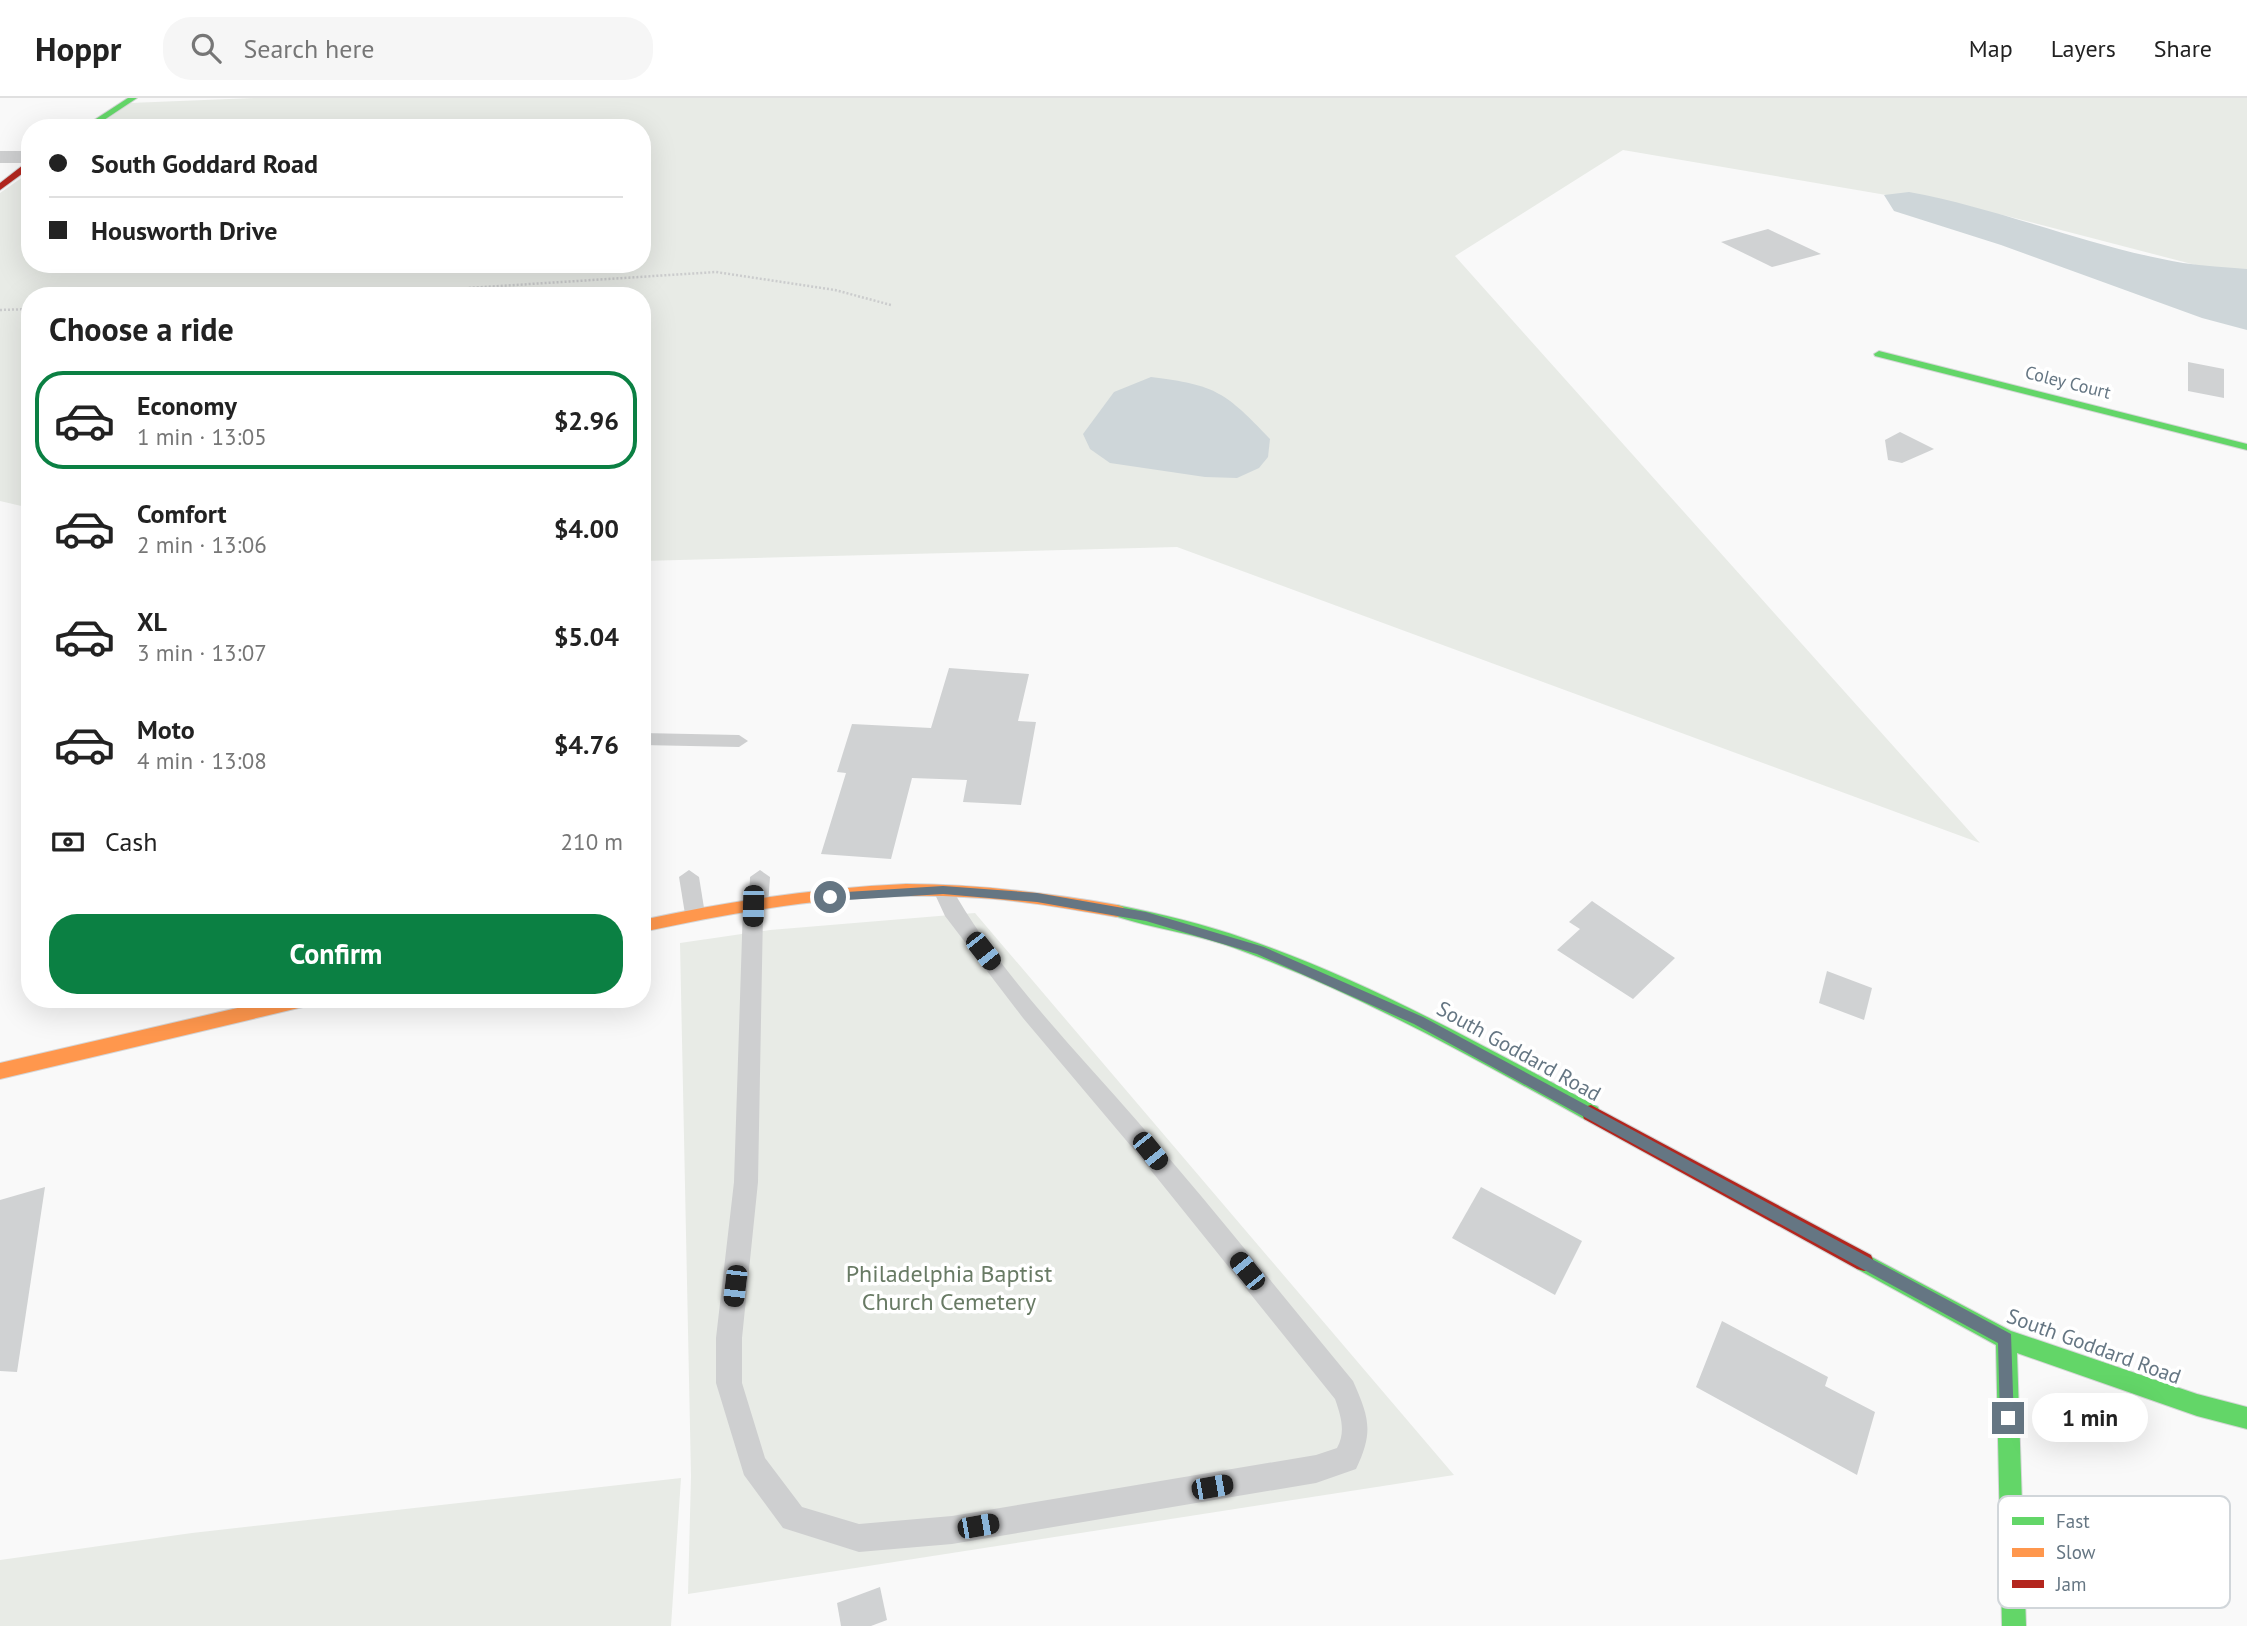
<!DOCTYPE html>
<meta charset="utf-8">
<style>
body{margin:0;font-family:"PT Sans",sans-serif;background:#f6f6f6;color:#222;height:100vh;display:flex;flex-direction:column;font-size:26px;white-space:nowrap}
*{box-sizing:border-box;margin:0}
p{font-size:23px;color:#767676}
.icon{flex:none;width:38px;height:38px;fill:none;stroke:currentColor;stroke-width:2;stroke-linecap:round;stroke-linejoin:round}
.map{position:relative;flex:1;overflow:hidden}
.panel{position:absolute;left:21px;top:189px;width:630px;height:721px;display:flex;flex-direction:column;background:#fff;border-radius:28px;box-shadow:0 7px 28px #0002}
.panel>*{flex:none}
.top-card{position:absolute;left:21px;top:21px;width:630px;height:154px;border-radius:28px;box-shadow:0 7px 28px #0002;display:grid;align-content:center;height:154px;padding:0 28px;background:#fff}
.end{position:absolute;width:32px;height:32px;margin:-16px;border:9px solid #657683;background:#fff;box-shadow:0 0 0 4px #fff}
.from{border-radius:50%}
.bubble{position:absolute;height:49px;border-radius:24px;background:#fff;box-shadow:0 7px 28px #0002;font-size:23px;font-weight:700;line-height:49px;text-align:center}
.car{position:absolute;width:21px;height:42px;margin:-21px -10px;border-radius:9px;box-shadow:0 0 5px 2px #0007;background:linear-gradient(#222 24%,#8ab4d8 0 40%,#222 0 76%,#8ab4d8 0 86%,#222 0)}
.top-card b{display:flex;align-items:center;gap:24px;height:66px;font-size:26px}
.top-card b+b{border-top:2px solid #e0e0e0}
.top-card i{width:18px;height:18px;background:#222}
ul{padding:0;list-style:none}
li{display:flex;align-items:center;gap:21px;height:98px;margin:0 14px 10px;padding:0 14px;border:4px solid transparent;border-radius:28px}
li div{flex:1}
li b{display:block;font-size:26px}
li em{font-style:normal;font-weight:700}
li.active{border-color:#0b8043}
li>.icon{width:63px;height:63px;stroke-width:1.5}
h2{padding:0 28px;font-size:32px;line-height:84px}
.pay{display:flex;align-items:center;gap:18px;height:77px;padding:0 28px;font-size:26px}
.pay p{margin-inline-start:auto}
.button{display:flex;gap:14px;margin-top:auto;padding:14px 28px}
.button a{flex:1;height:80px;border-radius:28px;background:#0b8043;color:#fff;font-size:28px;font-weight:700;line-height:80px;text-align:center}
header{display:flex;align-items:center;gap:42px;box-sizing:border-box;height:98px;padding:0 35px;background:#fff;border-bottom:2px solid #e0e0e0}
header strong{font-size:33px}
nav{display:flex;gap:38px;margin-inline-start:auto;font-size:24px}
.search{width:490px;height:63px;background:#f6f6f6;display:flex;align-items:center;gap:18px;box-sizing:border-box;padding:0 24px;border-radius:28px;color:#767676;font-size:26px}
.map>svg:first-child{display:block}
</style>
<header>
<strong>Hoppr</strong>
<div class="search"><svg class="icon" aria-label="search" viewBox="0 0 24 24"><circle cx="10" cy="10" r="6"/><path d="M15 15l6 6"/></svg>Search here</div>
<nav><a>Map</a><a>Layers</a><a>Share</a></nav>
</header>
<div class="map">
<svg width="2247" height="1528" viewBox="0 0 2247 1528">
<rect width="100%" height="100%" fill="#f9f9f9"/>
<g fill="#e8ebe6">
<polygon points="254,0 2247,0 2247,175 2211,171 2003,117 1623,52 1455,158 1980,745 1177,449 642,463 642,198 30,198 30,410 0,403 0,95 30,74 30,166 642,166 642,30 95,30 130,5"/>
<polygon points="975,815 1454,1377 688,1496 691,1378 680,845 770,832"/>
<polygon points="681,1380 671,1528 0,1528 0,1462 192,1435"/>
</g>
<g fill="#ced6d9">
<path d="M1909 94C2002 111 2090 149 2183 165 2204 168 2226 169 2247 171V232L2202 220 2001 147 1894 113 1884 97Z"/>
<path d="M1151 279C1216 287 1225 294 1270 341L1268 359 1259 370 1237 380 1205 379 1110 365 1090 351 1083 336 1114 294Z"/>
</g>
<g fill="#d0d2d3">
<polygon points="1768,131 1821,156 1772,169 1721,144"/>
<polygon points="2188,264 2224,271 2224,300 2188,293"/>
<polygon points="1900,334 1934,351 1902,365 1888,362 1885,342"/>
<polygon points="949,570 1029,576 1018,623 1036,624 1021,707 963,704 967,682 912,680 891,761 821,756 846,675 837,674 852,626 931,630"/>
<polygon points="1592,803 1675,860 1633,901 1557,852 1580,831 1569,824"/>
<polygon points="1827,873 1872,890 1864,922 1819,905"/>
<polygon points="45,1089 17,1274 0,1273 0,1102"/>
<polygon points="1481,1089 1582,1143 1555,1197 1452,1140"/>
<polygon points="1722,1223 1828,1279 1825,1288 1875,1314 1857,1377 1696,1289"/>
<polygon points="880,1489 887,1522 871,1528 841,1528 837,1505"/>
</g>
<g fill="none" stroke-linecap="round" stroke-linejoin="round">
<g stroke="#d5d6d7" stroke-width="2">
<g id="fast">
<polygon points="128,0 137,0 92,30 82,30"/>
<polygon points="1879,253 2247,346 2247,352 1875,258 1874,256"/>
<path d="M1117 807C1161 816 1204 826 1246 841 1369 883 1483 948 1598 1009L1600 1015 1598 1021 1591 1023 1584 1021C1472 959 1360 896 1240 852 1198 836 1154 831 1111 817L1109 813 1111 809Z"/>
<polygon points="1864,1155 2011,1233 2197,1296 2247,1309 2247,1331 2197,1318 2017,1255 2026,1528 2002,1528 1996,1247 1857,1171 1854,1164 1857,1157"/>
</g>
</g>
<g stroke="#d5d6d7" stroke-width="2">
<g id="slow">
<path d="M906 786C977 786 1047 795 1117 807L1123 809 1125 813 1123 817 1117 819C1066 810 1015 801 964 799 856 793 748 811 642 834V822C729 803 817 790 906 786Z"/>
<polygon points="276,901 315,901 313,906 307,908 0,981 0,965"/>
</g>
</g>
<g stroke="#d5d6d7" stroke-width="2">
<g id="jam">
<polygon points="27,64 30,64 30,70 0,92 0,85"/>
<polygon points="1591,1007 1871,1157 1874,1164 1871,1171 1864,1173 1857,1171 1584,1021 1582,1015 1584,1009"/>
</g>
</g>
<g stroke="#cbcccd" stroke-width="2.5" stroke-dasharray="2 2" stroke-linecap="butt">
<polyline points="345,198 716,174 835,192 891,207"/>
<polyline points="0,212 30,211"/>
</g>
<g fill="#cecfd0" fill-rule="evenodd">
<polygon points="642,635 739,637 748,643 739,649 642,647"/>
<polygon points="689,772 699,779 705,816 702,821 688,821 685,816 679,779"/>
<path d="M760 772 770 779 768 808 763 814 758 1084 742 1240V1285L765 1360 802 1409 859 1426 952 1418 1316 1357 1337 1350C1346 1334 1341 1318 1335 1301L1141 1060 1023 920 945 818 933 792 936 787H950C998 874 1073 949 1138 1024 1212 1109 1282 1197 1353 1283 1369 1319 1374 1334 1356 1371L1316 1385 952 1446 859 1454 783 1430 744 1377 716 1285V1240L734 1084 743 808 749 802 750 779Z"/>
</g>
<rect fill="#cecfd0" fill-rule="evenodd" x="0" y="53" width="30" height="12"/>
<use href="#fast" fill="#63d668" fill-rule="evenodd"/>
<use href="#slow" fill="#ff974d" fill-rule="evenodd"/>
<use href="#jam" fill="#b3261e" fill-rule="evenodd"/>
</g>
<polygon fill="#657683" points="943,788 1037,795 1146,814 1264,849 1423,919 2011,1236 2014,1325 2008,1327 2000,1320 1998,1245 1414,926 1257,856 1146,823 1037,804 943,796 830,803 824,799 830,795"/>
<g text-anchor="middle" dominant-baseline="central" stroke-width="7" stroke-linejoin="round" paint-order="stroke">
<g font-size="18" fill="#657683" stroke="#fff">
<text transform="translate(2068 284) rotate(14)">Coley Court</text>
</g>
<g font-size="21" fill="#657683" stroke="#fff">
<text transform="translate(1519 953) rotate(29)">South Goddard Road</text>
<text transform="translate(2094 1248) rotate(20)">South Goddard Road</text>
</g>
<g font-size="24" fill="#687a64" stroke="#fff">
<text x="949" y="1175">Philadelphia Baptist<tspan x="949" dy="28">Church Cemetery</tspan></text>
</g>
</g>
<rect x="1998" y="1398" width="232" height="112" rx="10" fill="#fff" stroke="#d1d6da" stroke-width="2"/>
<rect x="2012" y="1419" width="32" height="8" fill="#63d668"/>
<rect x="2012" y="1450" width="32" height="9" fill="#ff974d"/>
<rect x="2012" y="1482" width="32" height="8" fill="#b3261e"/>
<g font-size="19" fill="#657683">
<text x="2056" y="1430">Fast</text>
<text x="2056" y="1461">Slow</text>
<text x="2056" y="1493">Jam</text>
</g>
</svg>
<i class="end from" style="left:830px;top:799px"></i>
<i class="end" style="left:2008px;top:1320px"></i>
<div class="bubble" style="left:2032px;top:1295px;width:116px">1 min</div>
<i class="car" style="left:753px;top:808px;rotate:181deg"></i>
<i class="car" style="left:983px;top:853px;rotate:142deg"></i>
<i class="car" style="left:1150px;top:1053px;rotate:141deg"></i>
<i class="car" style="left:1247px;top:1173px;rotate:321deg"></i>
<i class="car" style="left:735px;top:1188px;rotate:187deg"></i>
<i class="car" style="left:1212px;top:1389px;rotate:80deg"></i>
<i class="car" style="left:978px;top:1428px;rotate:80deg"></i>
<div class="top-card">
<b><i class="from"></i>South Goddard Road</b>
<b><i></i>Housworth Drive</b>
</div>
<section class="panel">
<h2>Choose a ride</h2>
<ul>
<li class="active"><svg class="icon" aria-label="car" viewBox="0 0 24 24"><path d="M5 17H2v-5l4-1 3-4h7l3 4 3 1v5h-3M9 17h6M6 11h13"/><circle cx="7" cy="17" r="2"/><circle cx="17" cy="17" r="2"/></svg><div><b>Economy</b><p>1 min · 13:05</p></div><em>$2.96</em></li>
<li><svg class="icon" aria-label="car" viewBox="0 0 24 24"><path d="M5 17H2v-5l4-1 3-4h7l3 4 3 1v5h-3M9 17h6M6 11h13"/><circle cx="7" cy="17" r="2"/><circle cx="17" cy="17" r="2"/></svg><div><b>Comfort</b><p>2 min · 13:06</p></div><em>$4.00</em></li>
<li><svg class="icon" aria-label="car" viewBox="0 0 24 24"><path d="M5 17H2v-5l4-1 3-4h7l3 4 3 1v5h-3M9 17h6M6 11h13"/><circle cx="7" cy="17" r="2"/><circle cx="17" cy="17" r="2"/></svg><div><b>XL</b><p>3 min · 13:07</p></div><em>$5.04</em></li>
<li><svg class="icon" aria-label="car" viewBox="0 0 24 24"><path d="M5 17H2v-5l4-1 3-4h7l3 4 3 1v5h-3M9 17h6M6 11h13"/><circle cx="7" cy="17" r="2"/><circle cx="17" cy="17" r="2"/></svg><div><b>Moto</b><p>4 min · 13:08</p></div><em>$4.76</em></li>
</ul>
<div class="pay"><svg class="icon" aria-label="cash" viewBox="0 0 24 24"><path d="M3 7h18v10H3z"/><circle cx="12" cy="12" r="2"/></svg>Cash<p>210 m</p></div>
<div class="button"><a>Confirm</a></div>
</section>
</div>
